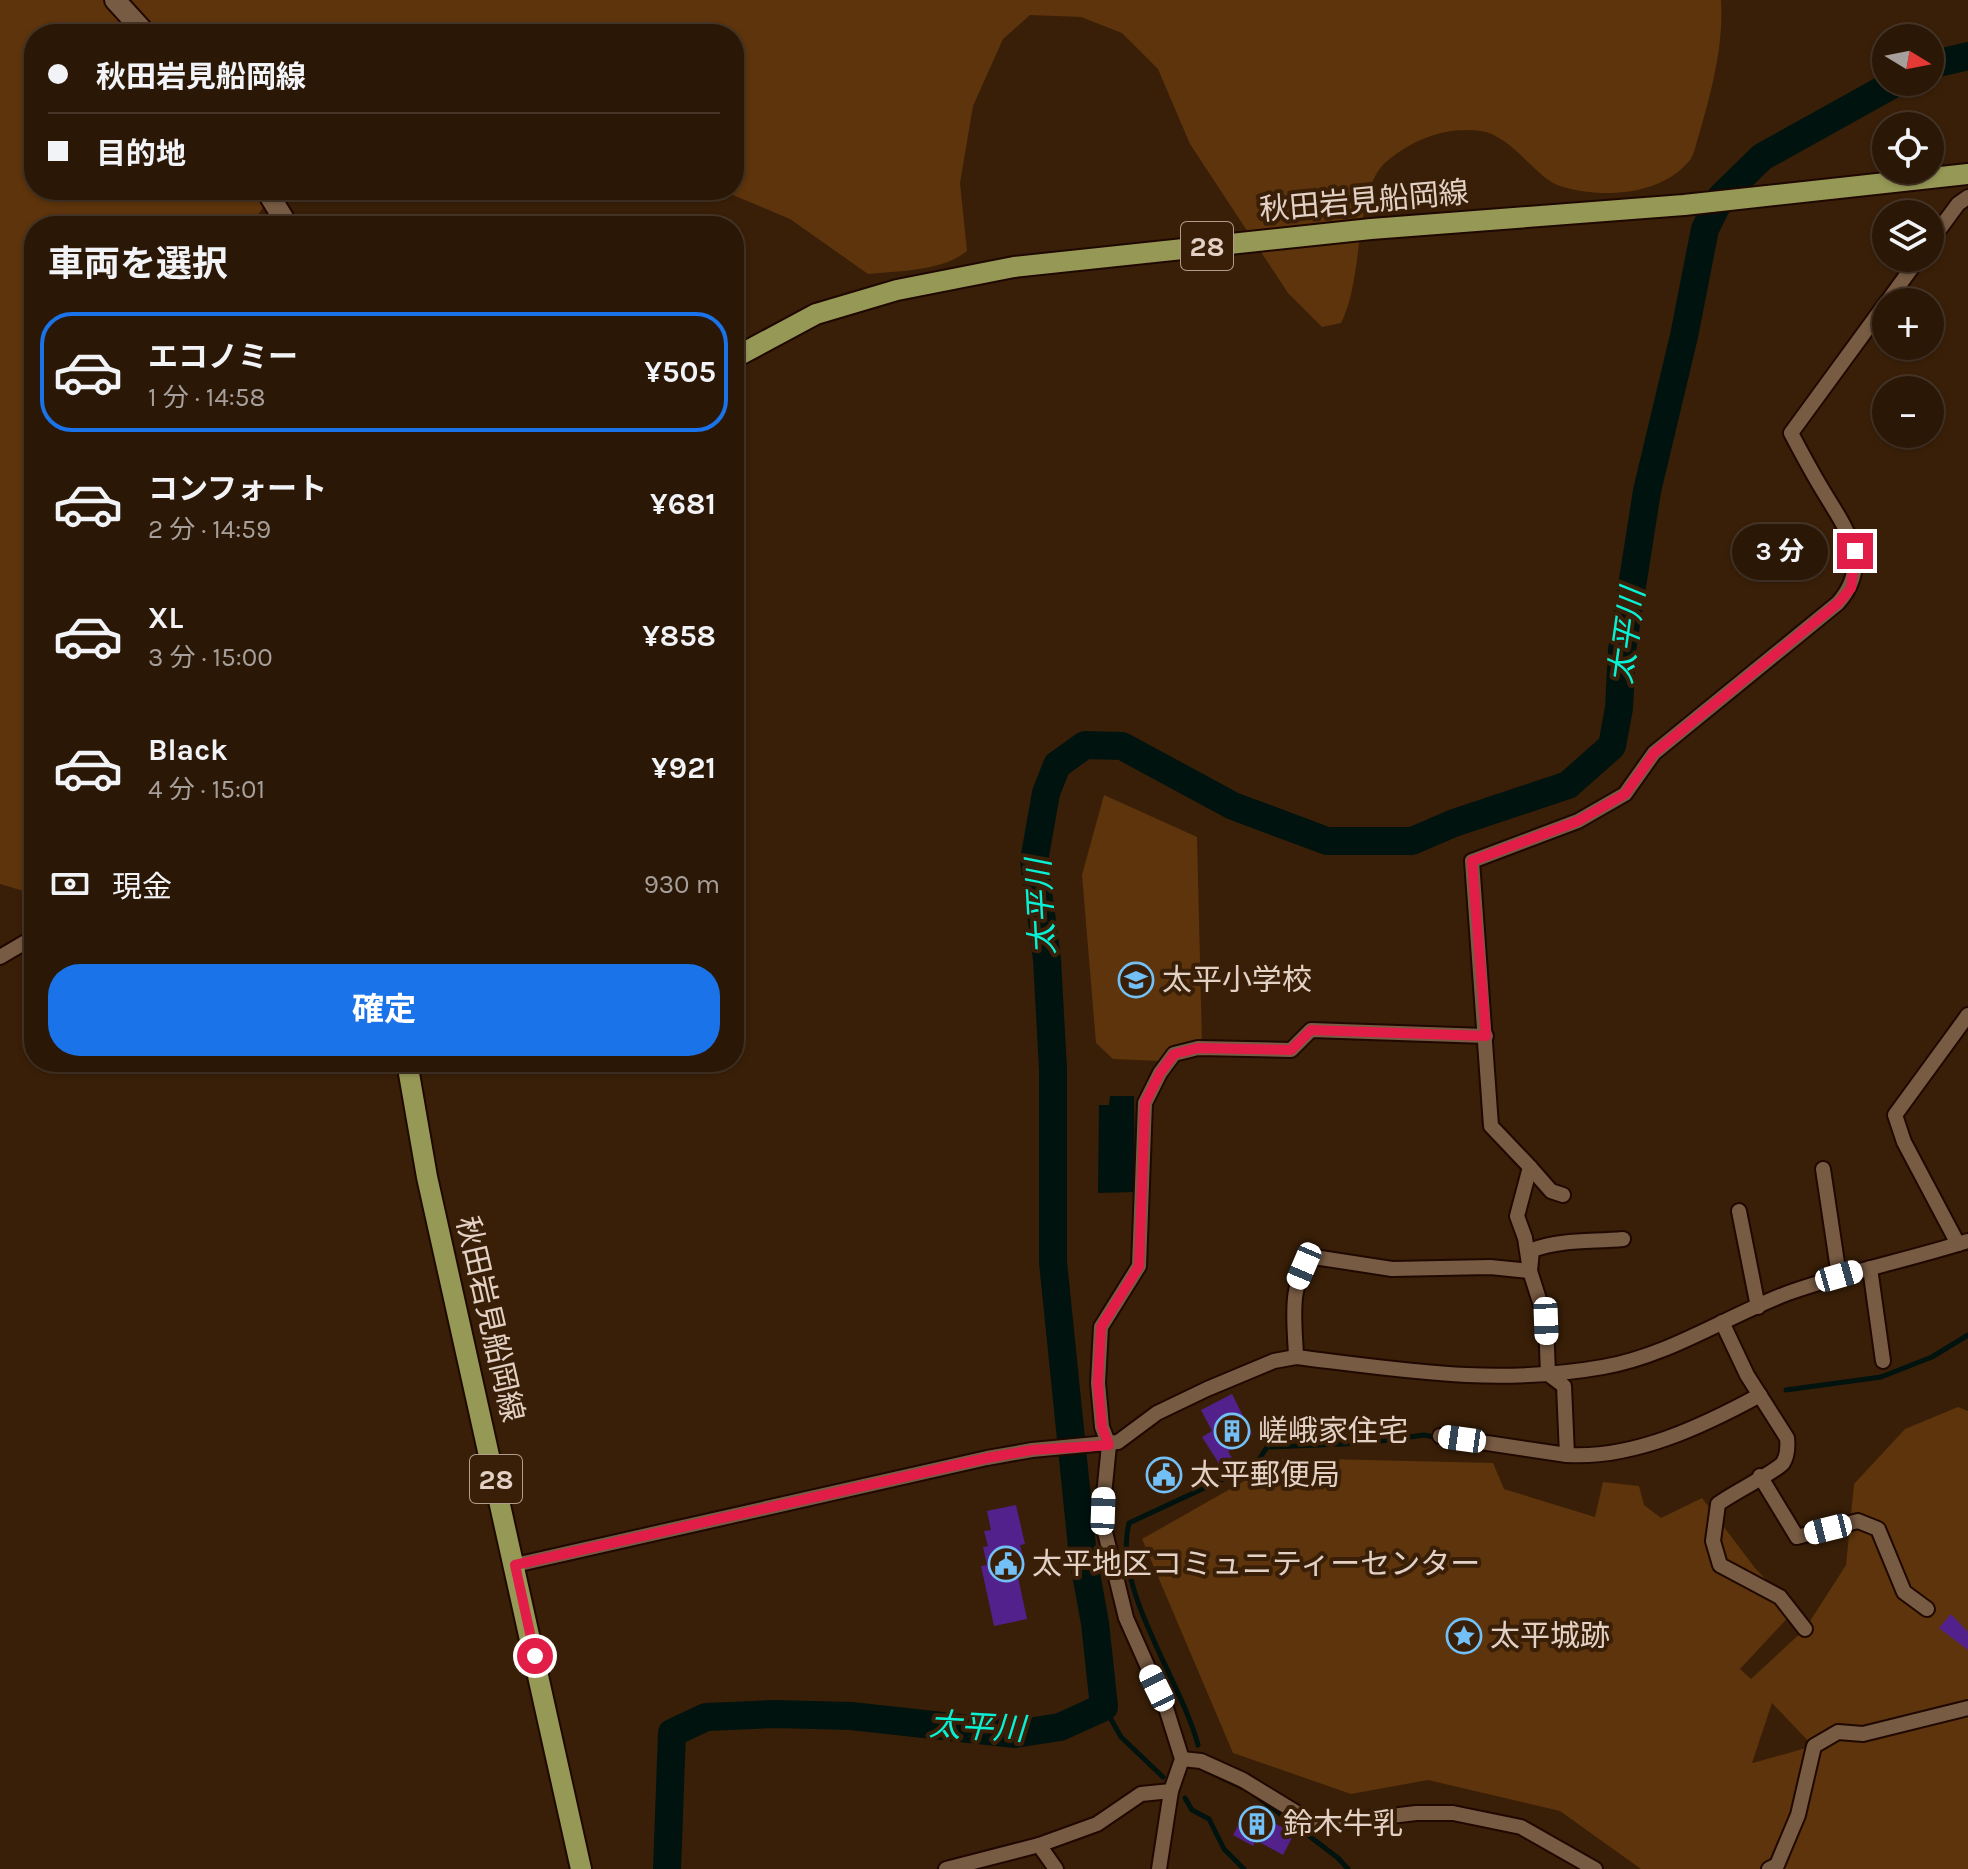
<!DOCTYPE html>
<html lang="ja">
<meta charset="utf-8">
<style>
body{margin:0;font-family:Karla,"Noto Sans JP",sans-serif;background:#332010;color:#f1f3f6;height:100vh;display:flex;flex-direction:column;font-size:30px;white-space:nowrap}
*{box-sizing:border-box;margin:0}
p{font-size:26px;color:#a69f9b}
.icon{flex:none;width:44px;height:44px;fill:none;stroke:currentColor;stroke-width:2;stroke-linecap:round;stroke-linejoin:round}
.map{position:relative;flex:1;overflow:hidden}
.sheet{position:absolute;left:24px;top:216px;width:720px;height:856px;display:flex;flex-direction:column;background:#2b1706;border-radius:32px;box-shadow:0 2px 6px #0004,0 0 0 2px #473628}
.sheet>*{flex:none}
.top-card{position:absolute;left:24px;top:24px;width:720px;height:176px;border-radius:32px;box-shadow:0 2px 6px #0004,0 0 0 2px #473628;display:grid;align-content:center;height:176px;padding:0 24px;background:#2b1706}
.needle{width:52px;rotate:100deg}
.buttons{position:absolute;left:1872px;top:24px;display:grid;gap:16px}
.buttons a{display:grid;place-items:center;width:72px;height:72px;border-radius:50%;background:#2b1706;box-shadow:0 2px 6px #0004,0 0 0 2px #473628;font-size:40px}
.end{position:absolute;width:36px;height:36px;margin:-18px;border:10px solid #e11d48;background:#fff;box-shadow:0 0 0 4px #fff}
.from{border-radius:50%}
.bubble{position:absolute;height:56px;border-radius:28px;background:#2b1706;box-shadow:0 2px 6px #0004,0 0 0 2px #473628;font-size:26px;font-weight:700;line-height:56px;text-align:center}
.car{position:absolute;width:24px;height:48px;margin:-24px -12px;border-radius:10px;box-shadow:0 0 6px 2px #0007;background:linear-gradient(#fff 24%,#345 0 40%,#fff 0 76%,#345 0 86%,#fff 0)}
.top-card b{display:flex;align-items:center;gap:28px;height:76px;font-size:30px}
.top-card b+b{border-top:2px solid #473628}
.top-card i{width:20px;height:20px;background:#f1f3f6}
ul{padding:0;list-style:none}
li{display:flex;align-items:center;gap:24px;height:120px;margin:0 16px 12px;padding:0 8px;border:4px solid transparent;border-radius:32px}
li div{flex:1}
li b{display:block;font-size:30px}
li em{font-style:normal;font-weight:700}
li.active{border-color:#1a73e8}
li>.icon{width:72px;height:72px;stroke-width:1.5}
h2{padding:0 24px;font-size:36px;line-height:96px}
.pay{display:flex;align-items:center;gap:20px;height:88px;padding:0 24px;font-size:30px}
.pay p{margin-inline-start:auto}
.button{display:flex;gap:16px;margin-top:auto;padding:16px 24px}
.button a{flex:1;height:92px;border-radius:32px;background:#1a73e8;color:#fff;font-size:32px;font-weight:700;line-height:92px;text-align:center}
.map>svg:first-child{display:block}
</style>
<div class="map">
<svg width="1968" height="1869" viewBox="0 0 1968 1869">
<rect width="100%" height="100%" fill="#391f08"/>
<g fill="#5d340b" fill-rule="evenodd">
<path d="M0 0H1721C1724 46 1711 93 1698 138 1696 144 1694 155 1690 160 1661 196 1601 199 1560 186 1537 179 1511 135 1481 131 1446 126 1413 139 1386 162 1354 189 1364 280 1341 323L1322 327 1288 293 1190 144 1158 69 1122 33 1081 17 1030 15 1003 39 973 106 960 183 967 251C943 271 899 271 868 274L790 219 721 190H734V34H34V190H285L262 209 250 226H34V894L0 884Z"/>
<polygon points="1104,795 1197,837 1202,1043 1159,1061 1113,1059 1096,1043 1082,875"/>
<path d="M1958 1407 1968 1411V1869H1641L1560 1811 1428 1780 1351 1794 1233 1753 1142 1539 1285 1458 1493 1463 1504 1489 1595 1517 1603 1482 1639 1486 1644 1505 1661 1518 1702 1498 1755 1568 1795 1610 1740 1669 1751 1679 1805 1629 1846 1565 1854 1484 1905 1429ZM1772 1703 1813 1746 1753 1763H1752Z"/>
</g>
<polygon fill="#00130f" points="1110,1096 1134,1096 1135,1192 1098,1193 1099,1105 1109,1105"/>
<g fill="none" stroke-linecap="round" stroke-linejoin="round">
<g stroke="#00130f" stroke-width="5">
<polyline points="1786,1390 1881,1377 1932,1357 1968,1335"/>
<polyline points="1587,1461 1609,1459"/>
<polyline points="1104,1707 1121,1737 1163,1777"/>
<path d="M1198 1745C1181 1680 1112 1588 1129 1523L1256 1464 1267 1447 1366 1443 1424 1435 1439 1438"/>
<polyline points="1205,1770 1250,1791 1338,1858 1348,1869"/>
<polyline points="1185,1798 1192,1810 1209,1819 1224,1849 1244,1869"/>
</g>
<g stroke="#00130f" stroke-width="28">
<polyline points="1930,65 1968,56"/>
<polyline points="667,1869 672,1733 706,1717 775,1714 851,1716 1015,1734 1060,1727 1104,1707 1095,1623 1083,1557 1053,1262 1053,1069 1047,959 1034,861 1046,793 1057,765 1085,745 1122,746 1233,806 1327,841 1412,841 1454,823 1568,785 1612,746 1619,708 1622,650 1647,491 1684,336 1705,229 1721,197 1762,157 1897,82"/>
</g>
</g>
<g fill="#53218b">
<polygon points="1232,1394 1252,1434 1235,1443 1237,1447 1228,1451 1232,1458 1220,1465 1202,1437 1212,1431 1201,1410"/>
<polygon points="1016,1505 1025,1544 1020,1545 1025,1566 1016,1568 1027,1619 994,1626 981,1566 987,1565 983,1547 988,1546 984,1531 991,1530 987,1511"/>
<polygon points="1951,1614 1968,1632 1968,1650 1939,1628"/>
<polygon points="1248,1808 1294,1834 1283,1855 1256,1840 1253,1846 1233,1835"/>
</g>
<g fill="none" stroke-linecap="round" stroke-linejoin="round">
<g stroke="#1f0800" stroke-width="18">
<g id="street">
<polyline points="1930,242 1958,204 1968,197"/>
<polyline points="1887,302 1919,258"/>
<polyline points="0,957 34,937"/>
<polyline points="1530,1167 1551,1191 1563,1195"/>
<polyline points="1823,1169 1839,1276"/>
<polyline points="1739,1211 1758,1307"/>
<polyline points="1958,1244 1904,1142 1895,1115 1968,1015"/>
<polyline points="1870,1268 1883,1361"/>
<path d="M1722 1322 1747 1375 1787 1438C1788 1447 1788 1455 1783 1463 1777 1471 1731 1494 1718 1504L1713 1541 1720 1565 1780 1597 1805 1629"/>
<path d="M1296 1357C1295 1323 1287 1281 1314 1257L1392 1269 1490 1267 1530 1271 1532 1250C1562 1239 1592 1242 1623 1239"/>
<path d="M1760 1395C1703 1426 1634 1459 1567 1455L1564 1386 1548 1374 1546 1321 1530 1271 1525 1238 1517 1216 1530 1167 1491 1126 1472 861 1578 821 1625 794 1654 753 1838 603C1874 562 1845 528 1822 489 1811 471 1801 452 1791 433L1886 303"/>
<polyline points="1440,1436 1567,1455"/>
<polyline points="1760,1476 1797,1537 1858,1521 1878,1529 1904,1592 1927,1609"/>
<path d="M515 1565 987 1458 1032 1450 1118 1442 1157 1413 1207 1389 1274 1361 1296 1357C1403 1370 1495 1386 1603 1367 1668 1356 1727 1316 1788 1293 1847 1272 1908 1260 1968 1241"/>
<polyline points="1182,1759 1201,1761 1243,1780 1310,1821 1333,1823 1416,1813 1453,1813 1521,1827 1595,1869"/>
<polyline points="1039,1845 1056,1869"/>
<polyline points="946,1869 1039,1845 1097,1824 1141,1794 1171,1791"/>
<polyline points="1159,1869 1171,1791 1182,1759 1166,1708 1126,1618 1105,1532 1104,1495 1109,1445 1102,1427 1098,1383 1101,1327 1139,1266 1145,1103 1160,1073 1174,1054 1198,1048 1291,1050 1311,1030 1486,1036"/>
<polyline points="1769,1869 1777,1865 1798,1815 1814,1746 1838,1732 1863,1734 1968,1708"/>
</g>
</g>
<g stroke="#1f0800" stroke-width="24">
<g id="secondary">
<polyline points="115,0 146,34"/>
<polyline points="266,190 288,226"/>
</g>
</g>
<g stroke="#1f0800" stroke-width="24">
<g id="primary">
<polyline points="734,358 816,314 897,290 1014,267 1371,229 1684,205 1968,174"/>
<polyline points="407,1062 427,1177 581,1869"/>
</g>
</g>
<use href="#street" stroke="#785b43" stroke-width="14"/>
<use href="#secondary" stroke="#785b43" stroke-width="20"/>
<use href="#primary" stroke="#969856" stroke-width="20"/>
</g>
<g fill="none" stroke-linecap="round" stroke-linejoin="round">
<polyline stroke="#e11d48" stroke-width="10" points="535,1656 515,1565 987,1458 1032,1450 1109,1445 1102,1427 1098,1383 1101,1327 1139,1266 1145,1103 1160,1073 1174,1054 1198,1048 1291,1050 1311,1030 1486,1036 1472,861 1578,821 1625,794 1654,753 1838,603 1851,588 1855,551"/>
</g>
<defs>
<g id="school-ring" transform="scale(1.8)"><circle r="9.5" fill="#391f08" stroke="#73c0f6" stroke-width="1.5"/><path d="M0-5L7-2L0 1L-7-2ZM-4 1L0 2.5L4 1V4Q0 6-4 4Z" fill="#73c0f6"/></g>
<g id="building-ring" transform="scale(1.8)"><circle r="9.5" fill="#391f08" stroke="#73c0f6" stroke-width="1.5"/><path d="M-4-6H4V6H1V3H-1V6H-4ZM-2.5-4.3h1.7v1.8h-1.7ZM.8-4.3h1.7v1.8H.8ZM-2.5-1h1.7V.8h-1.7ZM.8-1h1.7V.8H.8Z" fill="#73c0f6"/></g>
<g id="civic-ring" transform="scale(1.8)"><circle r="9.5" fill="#391f08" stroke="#73c0f6" stroke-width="1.5"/><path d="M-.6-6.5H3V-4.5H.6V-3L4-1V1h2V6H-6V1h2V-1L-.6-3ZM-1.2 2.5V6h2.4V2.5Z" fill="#73c0f6"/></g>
<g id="sight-ring" transform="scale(1.8)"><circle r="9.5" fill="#391f08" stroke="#73c0f6" stroke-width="1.5"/><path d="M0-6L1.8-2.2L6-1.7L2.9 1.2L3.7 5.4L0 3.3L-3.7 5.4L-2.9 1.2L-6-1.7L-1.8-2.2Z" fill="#73c0f6"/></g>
</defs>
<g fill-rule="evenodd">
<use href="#school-ring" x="1136" y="980"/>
<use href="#building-ring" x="1232" y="1431"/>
<use href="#civic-ring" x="1164" y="1475"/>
<use href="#civic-ring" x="1006" y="1564"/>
<use href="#sight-ring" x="1464" y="1636"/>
<use href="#building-ring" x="1257" y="1824"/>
</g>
<g text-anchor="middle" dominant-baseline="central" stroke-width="8" stroke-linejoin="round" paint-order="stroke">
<g fill="#391f08" stroke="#af9c8c" stroke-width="2">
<rect x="1181" y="222" width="52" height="48" rx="6"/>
<rect x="470" y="1455" width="52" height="48" rx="6"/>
</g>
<g font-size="28" font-weight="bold" fill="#e2d1c4">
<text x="1207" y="246">28</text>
<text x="496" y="1479">28</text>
</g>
<g font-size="30" fill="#e2d1c4" stroke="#391f08">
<text transform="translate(1364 201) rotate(-5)">秋田岩見船岡線</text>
<text transform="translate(490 1319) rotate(77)">秋田岩見船岡線</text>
</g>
<g font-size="30" fill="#e2d1c4" stroke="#391f08" text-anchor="start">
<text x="1162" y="980">太平小学校</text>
<text x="1258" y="1431">嵯峨家住宅</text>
<text x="1190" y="1475">太平郵便局</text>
<text x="1032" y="1564">太平地区コミュニティーセンター</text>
<text x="1490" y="1636">太平城跡</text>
<text x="1283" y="1824">鈴木牛乳</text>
</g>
<g font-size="32" font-style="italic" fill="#08f1d5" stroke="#391f08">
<text transform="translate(1627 636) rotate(-82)">太平川</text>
<text transform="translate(1041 907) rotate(-93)">太平川</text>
<text transform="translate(977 1727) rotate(3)">太平川</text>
</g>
</g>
</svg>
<div class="buttons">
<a><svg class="needle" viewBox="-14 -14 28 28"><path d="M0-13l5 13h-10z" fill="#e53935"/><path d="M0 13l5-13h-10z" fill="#a69f9b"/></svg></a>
<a><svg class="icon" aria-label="locate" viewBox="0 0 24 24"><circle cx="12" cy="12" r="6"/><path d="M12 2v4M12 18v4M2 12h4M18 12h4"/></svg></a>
<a><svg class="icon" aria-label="layers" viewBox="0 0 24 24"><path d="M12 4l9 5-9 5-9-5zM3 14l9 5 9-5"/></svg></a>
<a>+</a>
<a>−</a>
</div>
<i class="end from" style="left:535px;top:1656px"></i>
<i class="end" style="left:1855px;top:551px"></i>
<div class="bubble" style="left:1732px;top:524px;width:96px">3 分</div>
<i class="car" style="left:1304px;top:1266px;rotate:203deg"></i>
<i class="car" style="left:1839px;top:1276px;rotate:74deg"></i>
<i class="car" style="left:1546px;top:1321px;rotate:178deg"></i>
<i class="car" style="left:1462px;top:1439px;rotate:278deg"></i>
<i class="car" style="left:1103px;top:1511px;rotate:2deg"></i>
<i class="car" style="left:1828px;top:1529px;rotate:256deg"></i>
<i class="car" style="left:1157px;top:1688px;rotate:334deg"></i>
<div class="top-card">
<b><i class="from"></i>秋田岩見船岡線</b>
<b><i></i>目的地</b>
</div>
<section class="sheet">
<h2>車両を選択</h2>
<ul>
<li class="active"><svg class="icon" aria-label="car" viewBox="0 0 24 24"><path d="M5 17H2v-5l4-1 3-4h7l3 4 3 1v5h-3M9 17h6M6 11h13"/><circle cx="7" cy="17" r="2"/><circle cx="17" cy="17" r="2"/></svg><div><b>エコノミー</b><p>1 分 · 14:58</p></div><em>¥505</em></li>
<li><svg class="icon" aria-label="car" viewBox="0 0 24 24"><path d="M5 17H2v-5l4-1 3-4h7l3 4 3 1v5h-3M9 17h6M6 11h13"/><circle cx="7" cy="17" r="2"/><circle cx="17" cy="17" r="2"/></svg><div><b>コンフォート</b><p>2 分 · 14:59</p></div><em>¥681</em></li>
<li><svg class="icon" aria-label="car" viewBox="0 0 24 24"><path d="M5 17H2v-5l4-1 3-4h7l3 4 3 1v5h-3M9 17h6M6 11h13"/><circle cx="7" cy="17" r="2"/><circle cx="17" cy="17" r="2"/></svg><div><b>XL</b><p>3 分 · 15:00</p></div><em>¥858</em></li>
<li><svg class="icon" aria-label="car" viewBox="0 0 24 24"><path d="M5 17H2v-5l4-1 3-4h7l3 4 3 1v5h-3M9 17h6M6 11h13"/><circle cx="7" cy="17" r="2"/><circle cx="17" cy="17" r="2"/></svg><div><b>Black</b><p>4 分 · 15:01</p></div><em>¥921</em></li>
</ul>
<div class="pay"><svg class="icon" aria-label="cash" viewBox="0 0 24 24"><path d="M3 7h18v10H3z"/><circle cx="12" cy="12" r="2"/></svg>現金<p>930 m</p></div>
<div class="button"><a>確定</a></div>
</section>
</div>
